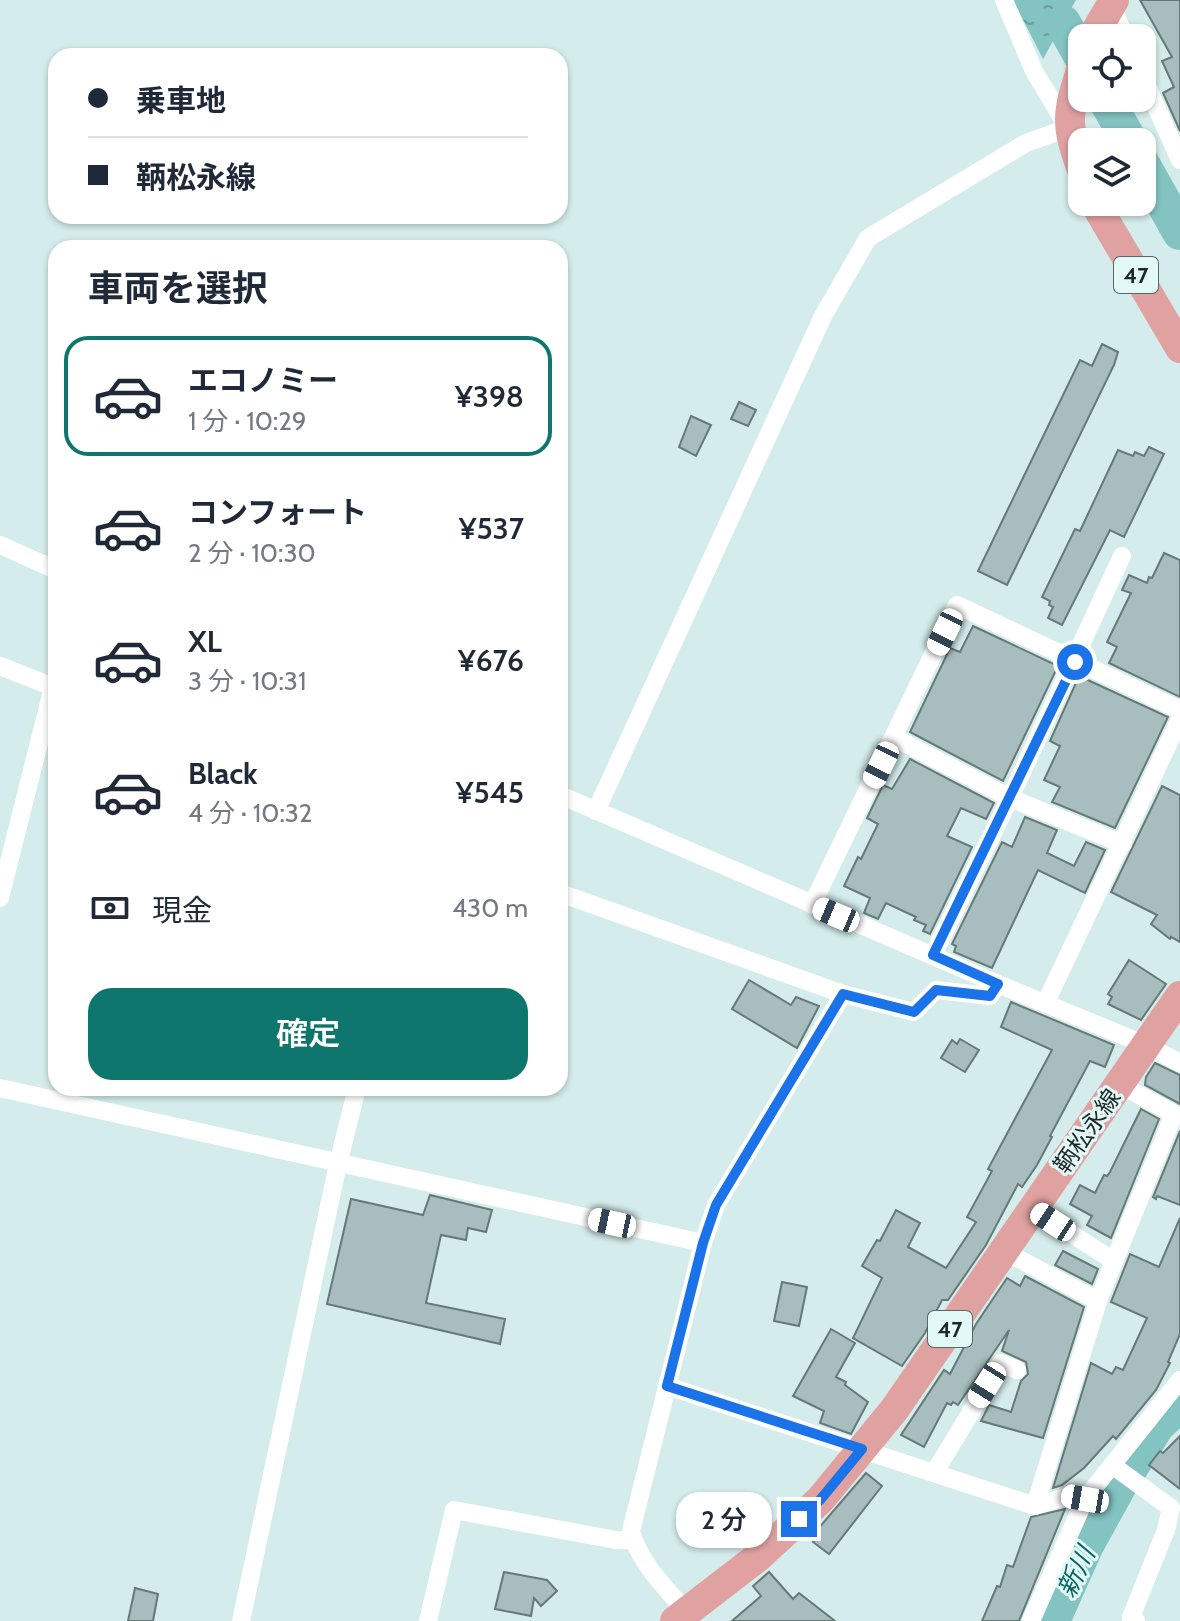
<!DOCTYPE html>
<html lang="ja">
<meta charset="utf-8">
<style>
body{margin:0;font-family:Cabin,"Noto Sans JP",sans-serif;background:#f6f6f7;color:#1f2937;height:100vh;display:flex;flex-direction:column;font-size:30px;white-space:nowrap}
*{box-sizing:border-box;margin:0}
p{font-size:26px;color:#747a83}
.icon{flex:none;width:44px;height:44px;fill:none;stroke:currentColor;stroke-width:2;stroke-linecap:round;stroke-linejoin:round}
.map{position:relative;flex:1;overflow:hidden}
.sheet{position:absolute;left:48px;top:240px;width:520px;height:856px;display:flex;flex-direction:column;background:#fff;border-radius:24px;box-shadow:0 2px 6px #0004}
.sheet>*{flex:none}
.hud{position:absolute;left:48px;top:48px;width:520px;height:176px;border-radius:24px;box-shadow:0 2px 6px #0004;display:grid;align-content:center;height:176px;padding:0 40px;background:#fff}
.buttons{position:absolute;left:1068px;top:24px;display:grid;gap:16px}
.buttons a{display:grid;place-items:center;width:88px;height:88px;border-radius:16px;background:#fff;box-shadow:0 2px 6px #0004;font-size:40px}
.end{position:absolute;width:36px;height:36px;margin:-18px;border:10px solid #1a73e8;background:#fff;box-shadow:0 0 0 4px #fff}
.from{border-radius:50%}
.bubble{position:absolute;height:56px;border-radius:24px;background:#fff;box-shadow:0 2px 6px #0004;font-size:26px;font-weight:600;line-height:56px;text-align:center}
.car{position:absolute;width:24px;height:48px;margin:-24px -12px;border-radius:10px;box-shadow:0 0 6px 2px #0007;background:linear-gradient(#fff 24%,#345 0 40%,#fff 0 76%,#345 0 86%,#fff 0)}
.hud b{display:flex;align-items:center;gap:28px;height:76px;font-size:30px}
.hud b+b{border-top:2px solid #e0e1e3}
.hud i{width:20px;height:20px;background:#1f2937}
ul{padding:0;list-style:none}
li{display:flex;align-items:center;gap:24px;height:120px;margin:0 16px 12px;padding:0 24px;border:4px solid transparent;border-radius:24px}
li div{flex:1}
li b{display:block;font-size:30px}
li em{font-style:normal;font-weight:600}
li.current{border-color:#0f766e}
li>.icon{width:72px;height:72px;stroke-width:1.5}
h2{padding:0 40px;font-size:36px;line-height:96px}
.pay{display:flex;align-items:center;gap:20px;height:88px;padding:0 40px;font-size:30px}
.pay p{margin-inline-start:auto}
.button{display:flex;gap:16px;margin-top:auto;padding:16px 40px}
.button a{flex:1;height:92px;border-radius:24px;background:#0f766e;color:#fff;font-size:32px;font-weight:600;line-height:92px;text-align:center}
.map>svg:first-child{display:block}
</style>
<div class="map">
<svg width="1180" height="1621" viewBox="0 0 1180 1621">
<defs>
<pattern id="water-ripples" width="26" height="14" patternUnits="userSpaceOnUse" patternTransform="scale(2)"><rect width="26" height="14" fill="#83c3c2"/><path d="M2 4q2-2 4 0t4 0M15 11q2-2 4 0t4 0" fill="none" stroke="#6b9e9e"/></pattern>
</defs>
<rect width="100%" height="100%" fill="#d4eceb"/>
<polygon fill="url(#water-ripples)" points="1013,0 1076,0 1043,59"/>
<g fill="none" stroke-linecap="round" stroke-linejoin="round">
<g stroke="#83c3c2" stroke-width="36">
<polyline points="1063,23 1082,57"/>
<polyline points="1105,98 1130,142"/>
<polyline points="1142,164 1180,232"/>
<polyline points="1052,1621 1086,1545 1118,1487 1157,1425 1180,1404"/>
</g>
</g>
<g fill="#a8bebe" stroke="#647978" stroke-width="2">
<polygon points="1140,0 1180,0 1180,131 1163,93 1174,87 1162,61 1172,57"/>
<polygon points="1102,344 1118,352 1114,365 1007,585 978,571 1080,360 1092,366"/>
<polygon points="739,402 756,410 748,426 731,419"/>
<polygon points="691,416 711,425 696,456 679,447"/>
<polygon points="1149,447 1164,454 1124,537 1110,530 1062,625 1048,618 1053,607 1049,605 1050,601 1042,597 1075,529 1080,531 1118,450 1133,456 1135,452 1144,456"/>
<polygon points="1164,553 1180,560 1180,697 1109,663 1117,647 1107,642 1131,593 1122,590 1129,575 1147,583 1149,577 1152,578"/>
<polygon points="973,626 1058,666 1003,781 910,732 950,648 960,652"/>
<polygon points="1079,676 1168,717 1115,828 1052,802 1060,787 1044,780 1060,746 1050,741"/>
<polygon points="910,759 994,803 986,819 961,808 947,836 972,847 930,934 923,931 926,925 914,920 916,917 886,903 878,919 864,913 870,898 844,886 858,857 861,859 878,824 867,818 883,785 892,789"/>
<polygon points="1162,786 1180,795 1180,942 1171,937 1170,939 1151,924 1157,915 1111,892"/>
<polygon points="1025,817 1057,830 1047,853 1074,866 1086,842 1105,850 1085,893 1038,870 992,968 954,952 956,946 952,944 1002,842 1012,847"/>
<polygon points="1129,960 1166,984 1141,1020 1108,1004 1112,997 1108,994"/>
<polygon points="749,980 791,1005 796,997 819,1006 797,1048 732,1009"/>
<polygon points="1011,1002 1114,1045 1105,1067 1090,1061 1050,1136 1052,1137 1037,1165 1022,1187 1018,1184 986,1245 948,1300 942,1300 925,1333 902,1366 853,1338 882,1278 862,1266 877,1240 880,1241 896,1210 920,1223 908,1247 946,1268 976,1222 967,1217 992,1171 988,1169 1052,1050 1001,1027"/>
<polygon points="960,1039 979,1050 965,1072 941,1058 952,1040 957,1044"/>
<polygon points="1155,1063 1180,1075 1180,1104 1145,1085 1146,1077"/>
<polygon points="1141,1109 1159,1119 1111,1238 1087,1225 1092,1216 1070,1204 1080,1185 1095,1193 1104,1175 1107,1176 1110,1172"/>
<polygon points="1180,1131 1180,1205 1157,1196 1156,1199 1153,1197"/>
<polygon points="430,1195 492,1210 486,1232 468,1228 466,1240 441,1235 426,1303 505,1319 500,1344 327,1304 351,1199 423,1215"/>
<polygon points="1180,1218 1180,1334 1168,1362 1170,1363 1156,1390 1116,1439 1113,1436 1084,1468 1062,1485 1053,1488 1091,1363 1112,1374 1116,1367 1123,1370 1147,1318 1111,1302 1130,1254 1159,1267"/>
<polygon points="1063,1251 1098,1269 1092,1284 1055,1265"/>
<polygon points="1025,1276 1084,1307 1043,1438 981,1421 989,1405 1011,1412 1021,1381 1028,1374 1026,1362 1002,1351 1009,1330 958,1405 953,1402 951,1405 947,1403 924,1447 901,1435 944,1370 950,1374 976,1324 1007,1278 1020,1286"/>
<polygon points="782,1282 807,1287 799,1326 774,1321"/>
<polygon points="831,1329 855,1343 836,1377 846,1382 845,1385 868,1402 851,1434 820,1423 824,1411 793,1396"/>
<polygon points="1180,1436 1180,1489 1149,1465 1160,1451 1163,1453"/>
<polygon points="866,1473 882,1486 829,1554 813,1542 815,1540 811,1537"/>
<polygon points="1065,1509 1019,1621 982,1621 997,1586 1000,1587 1007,1565 1013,1567 1031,1517"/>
<polygon points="504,1572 547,1580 557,1591 541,1606 534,1598 531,1616 495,1609"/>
<polygon points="769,1572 793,1599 799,1593 835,1621 732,1621 761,1596 753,1586"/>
<polygon points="135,1588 158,1594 153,1621 128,1621"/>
</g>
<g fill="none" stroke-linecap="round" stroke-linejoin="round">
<g stroke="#fff" stroke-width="18">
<polyline points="1111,4 1125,38"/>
<polyline points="1142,75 1180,160"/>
<polyline points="0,545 56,570"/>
<polyline points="0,666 56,688"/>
<polyline points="895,738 1010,798 1123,844"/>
<polyline points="560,795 998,984 1146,1045 1180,1063"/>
<polyline points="596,811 823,316 868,238 1026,143 1068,128 1034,71 1004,0"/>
<polyline points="560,893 843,994 914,1012 936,990 990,996 998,984"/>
<polyline points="0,898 53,687"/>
<polyline points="812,905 957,605 1180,710"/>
<polyline points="933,955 1010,798 1122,556"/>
<polyline points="1046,1002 1180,719"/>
<polyline points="0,1088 703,1243"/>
<polyline points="1033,1209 1114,1261"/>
<polyline points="1004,1251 1098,1301"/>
<polyline points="667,1386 1035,1506 1068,1496 1085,1499"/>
<polyline points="1112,1465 1171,1508 1166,1530 1131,1617 1136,1621"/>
<polyline points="934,1473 1001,1363 1017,1370"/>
<polyline points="1035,1506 1098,1301 1174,1114 1119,1084"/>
<path d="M687 1612C666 1589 639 1562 631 1531L703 1243 716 1205 843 994"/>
<polyline points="241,1621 338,1164 357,1088"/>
<polyline points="428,1621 454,1510 616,1540 633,1540"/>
<polyline points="1031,1621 1085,1499 1180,1380"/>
</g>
<g stroke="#e0a1a1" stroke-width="30">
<polyline points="1092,38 1114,0"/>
<path d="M1082 67C1067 114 1065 123 1082 170"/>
<polyline points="1094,202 1180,348"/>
<polyline points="675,1621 758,1557 820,1500 894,1410 1180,996"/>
</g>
</g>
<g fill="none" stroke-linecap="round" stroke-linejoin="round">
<polyline stroke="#1a73e8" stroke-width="10" points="799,1519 820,1500 862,1449 667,1386 703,1243 716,1205 843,994 914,1012 936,990 990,996 998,984 933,955 1075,662"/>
</g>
<g text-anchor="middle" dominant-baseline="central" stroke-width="6" stroke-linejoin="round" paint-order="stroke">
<g fill="#e2f9f8" stroke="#5a6766" stroke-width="2">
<rect x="1114" y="257" width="44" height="36" rx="6"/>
<rect x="928" y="1311" width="44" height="36" rx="6"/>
</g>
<g font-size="22" font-weight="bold" fill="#1f2828">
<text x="1136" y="275">47</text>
<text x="950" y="1329">47</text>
</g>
<g font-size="24" fill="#1f2828" stroke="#e2f9f8">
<text transform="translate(1087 1131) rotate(-55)">鞆松永線</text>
</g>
<g font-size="26" font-style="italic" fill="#076464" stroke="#e2f9f8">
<text transform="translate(1076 1572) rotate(-64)">新川</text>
</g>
</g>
</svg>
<div class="buttons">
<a><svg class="icon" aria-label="locate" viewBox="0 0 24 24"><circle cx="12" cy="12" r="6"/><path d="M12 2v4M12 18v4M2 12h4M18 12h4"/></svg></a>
<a><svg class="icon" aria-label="layers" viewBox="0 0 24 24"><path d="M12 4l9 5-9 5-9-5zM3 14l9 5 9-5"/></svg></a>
</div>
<i class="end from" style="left:1075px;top:662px"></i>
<i class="end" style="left:799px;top:1519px"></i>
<div class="bubble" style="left:676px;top:1492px;width:96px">2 分</div>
<i class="car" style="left:945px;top:632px;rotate:206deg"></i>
<i class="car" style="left:881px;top:765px;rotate:206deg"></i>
<i class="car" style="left:836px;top:915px;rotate:293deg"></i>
<i class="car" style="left:1053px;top:1222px;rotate:303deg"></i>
<i class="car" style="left:612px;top:1223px;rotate:282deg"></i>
<i class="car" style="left:987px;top:1385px;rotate:212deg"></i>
<i class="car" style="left:1085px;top:1499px;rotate:280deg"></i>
<div class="hud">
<b><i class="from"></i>乗車地</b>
<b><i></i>鞆松永線</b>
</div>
<section class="sheet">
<h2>車両を選択</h2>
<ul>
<li class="current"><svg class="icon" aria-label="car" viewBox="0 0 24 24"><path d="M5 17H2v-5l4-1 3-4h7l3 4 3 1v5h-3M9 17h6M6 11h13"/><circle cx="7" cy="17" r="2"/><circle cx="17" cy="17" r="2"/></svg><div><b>エコノミー</b><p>1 分 · 10:29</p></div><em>¥398</em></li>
<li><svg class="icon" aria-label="car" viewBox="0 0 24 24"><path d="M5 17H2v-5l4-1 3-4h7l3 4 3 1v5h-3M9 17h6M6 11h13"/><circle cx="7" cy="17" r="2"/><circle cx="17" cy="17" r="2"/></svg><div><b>コンフォート</b><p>2 分 · 10:30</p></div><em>¥537</em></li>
<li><svg class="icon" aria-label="car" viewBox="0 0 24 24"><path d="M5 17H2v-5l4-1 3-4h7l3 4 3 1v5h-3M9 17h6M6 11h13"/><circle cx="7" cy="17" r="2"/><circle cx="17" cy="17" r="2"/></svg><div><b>XL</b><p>3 分 · 10:31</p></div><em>¥676</em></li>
<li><svg class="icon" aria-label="car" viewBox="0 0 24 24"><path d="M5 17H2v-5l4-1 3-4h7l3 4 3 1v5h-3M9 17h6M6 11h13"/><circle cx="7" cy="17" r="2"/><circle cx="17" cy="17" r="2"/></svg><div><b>Black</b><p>4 分 · 10:32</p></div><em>¥545</em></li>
</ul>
<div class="pay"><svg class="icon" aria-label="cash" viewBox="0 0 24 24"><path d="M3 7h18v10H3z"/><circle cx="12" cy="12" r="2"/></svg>現金<p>430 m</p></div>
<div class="button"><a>確定</a></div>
</section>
</div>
